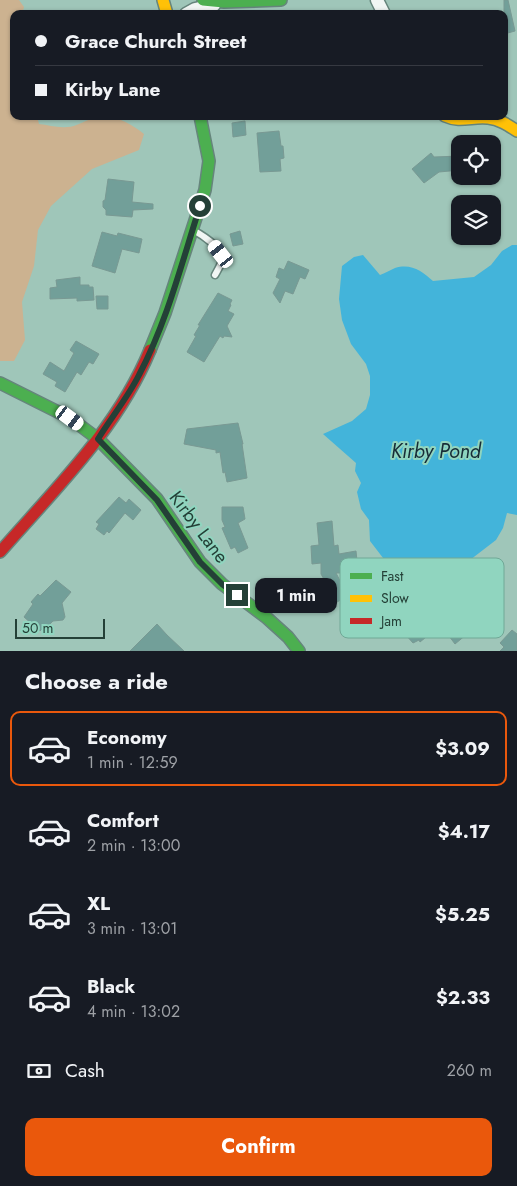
<!DOCTYPE html>
<meta charset="utf-8">
<style>
body{margin:0;font-family:Jost,sans-serif;background:#20242c;color:#f1f3f6;height:100vh;display:flex;flex-direction:column;font-size:19px;white-space:nowrap}
*{box-sizing:border-box;margin:0}
p{font-size:16px;color:#9ea1a6}
.icon{flex:none;width:28px;height:28px;fill:none;stroke:currentColor;stroke-width:2;stroke-linecap:round;stroke-linejoin:round}
.map{position:relative;height:651px;overflow:hidden}
.sheet{display:flex;flex-direction:column;background:#171b24;flex:1}
.sheet>*{flex:none}
.guide{position:absolute;left:10px;top:10px;width:498px;height:110px;border-radius:10px;box-shadow:0 1px 4px #0004;display:grid;align-content:center;height:110px;padding:0 25px;background:#171b24}
.fabs{position:absolute;left:451px;top:135px;display:grid;gap:10px}
.fabs a{display:grid;place-items:center;width:50px;height:50px;border-radius:10px;background:#171b24;box-shadow:0 1px 4px #0004;font-size:25px}
.scale{position:absolute;left:15px;bottom:12px;width:90px;box-sizing:border-box;padding-left:5px;border:2px solid #244037;border-top:0;font-size:14px;line-height:18px;white-space:nowrap;color:#244037;-webkit-text-stroke:4px #90d5bf;paint-order:stroke}
.end{position:absolute;width:22px;height:22px;margin:-11px;border:6px solid #244037;background:#fff;box-shadow:0 0 0 2px #fff}
.from{border-radius:50%}
.bubble{position:absolute;height:35px;border-radius:10px;background:#171b24;box-shadow:0 1px 4px #0004;font-size:16px;font-weight:700;line-height:35px;text-align:center}
.car{position:absolute;width:15px;height:30px;margin:-15px -8px;border-radius:6px;box-shadow:0 0 4px 1px #0007;background:linear-gradient(#fff 24%,#345 0 40%,#fff 0 76%,#345 0 86%,#fff 0)}
.guide b{display:flex;align-items:center;gap:18px;height:48px;font-size:19px}
.guide b+b{border-top:1px solid #363941}
.guide i{width:12px;height:12px;background:#f1f3f6}
ul{padding:0;list-style:none}
li{display:flex;align-items:center;gap:15px;height:75px;margin:0 10px 8px;padding:0 15px;border:2px solid transparent;border-radius:10px}
li div{flex:1}
li b{display:block;font-size:19px}
li em{font-style:normal;font-weight:700}
li.on{border-color:#ea580c}
li>.icon{width:45px;height:45px;stroke-width:1.5}
h2{padding:0 25px;font-size:22px;line-height:60px}
.pay{display:flex;align-items:center;gap:12px;height:55px;padding:0 25px;font-size:19px}
.pay p{margin-inline-start:auto}
.action{display:flex;gap:10px;margin-top:auto;padding:10px 25px}
.action a{flex:1;height:58px;border-radius:10px;background:#ea580c;color:#fff;font-size:20px;font-weight:700;line-height:58px;text-align:center}
.map>svg:first-child{display:block}
</style>
<div class="map">
<svg width="517" height="651" viewBox="0 0 517 651">
<rect width="100%" height="100%" fill="#9fc6b9"/>
<path fill="#ccb290" d="M0 0H19L24 7 22 14H14V116H37L39 124C48 125 58 128 67 127 77 127 87 119 97 117 113 113 132 124 144 134L139 150 92 169 51 206 38 230 34 266 22 302 25 340 14 361H0Z"/>
<path fill="#43b4da" d="M512 245H517V515L507 513 503 528 496 540 453 573 410 593 370 541 369 520 361 509 357 492 361 483 355 471 356 463 323 434 352 421 366 409 370 395V376L366 364 351 344 342 320 339 299 342 266 354 257 363 255 380 275C386 273 390 270 395 268 411 263 422 271 433 281L474 277 491 265 502 251Z"/>
<g fill="#729f99" stroke="#799993">
<polygon points="504,0 508,0 515,31 504,34"/>
<polygon points="245,121 246,135 233,137 232,123"/>
<polygon points="279,131 281,146 283,146 284,158 280,159 281,171 260,172 257,133"/>
<polygon points="431,153 434,157 460,156 460,170 439,172 424,183 412,169"/>
<polygon points="108,179 134,182 132,202 153,204 153,209 133,210 132,217 106,215 106,210 103,207 103,201 105,200"/>
<polygon points="240,231 243,244 233,246 230,234"/>
<polygon points="102,232 117,236 118,233 142,239 139,253 122,249 115,273 92,266"/>
<polygon points="288,261 309,270 305,279 300,277 293,294 285,291 280,303 273,293 280,279 276,277 279,268 284,270"/>
<polygon points="80,277 80,285 89,285 89,287 93,287 94,300 77,301 77,298 50,299 50,288 57,287 56,280"/>
<polygon points="218,293 232,300 230,304 231,305 228,311 234,314 227,326 232,337 224,336 223,338 220,336 204,362 187,352 196,336 194,335 200,325 198,325"/>
<polygon points="96,296 108,296 108,309 97,309"/>
<polygon points="76,341 99,354 93,364 89,362 81,375 77,372 65,392 55,386 57,382 43,374 50,362 64,371 74,353 70,350"/>
<polygon points="238,423 243,444 242,444 247,478 227,482 225,472 223,473 220,452 216,453 216,450 184,444 187,429"/>
<polygon points="119,497 126,503 129,499 141,510 133,520 125,513 109,533 107,531 104,535 96,529 99,524 96,522"/>
<polygon points="222,507 243,507 245,519 238,523 248,548 238,553 235,547 231,549 222,528 225,527 222,520"/>
<polygon points="332,521 334,546 338,545 339,554 356,551 357,561 340,564 341,573 336,573 348,596 337,602 321,574 321,563 312,564 311,546 319,545 317,523"/>
<polygon points="56,580 71,592 62,603 65,617 63,620 53,621 49,625 45,626 40,631 24,617 33,604 31,602 38,594 40,596"/>
<polygon points="431,597 452,623 456,619 467,634 455,644 446,632 436,629 420,642 419,640 413,643 405,634 408,632 404,626 408,622 405,618"/>
<polygon points="157,624 167,635 184,651 130,651"/>
<polygon points="512,630 517,634 517,651 500,651 504,647 500,643"/>
</g>
<g fill="none" stroke-linecap="round" stroke-linejoin="round">
<g stroke="#66857c" stroke-width="9">
<path id="lane" d="M193 230C202 235 223 248 222 260 221 265 217 271 215 275"/>
</g>
<g stroke="#66857c" stroke-width="15">
<g id="street">
<polyline points="377,0 384,14"/>
<polyline points="186,14 195,9 214,5"/>
</g>
</g>
<g stroke="#66857c" stroke-width="14">
<g id="fast">
<polyline points="203,0 224,2 281,0"/>
<polyline points="150,350 165,313 205,190 209,161 200,116"/>
<polyline points="0,383 70,418 98,439 157,499 200,562 222,584 267,618 288,637 299,651"/>
</g>
</g>
<g stroke="#66857c" stroke-width="14">
<g id="slow">
<polyline points="163,0 167,14"/>
<path d="M445 116C460 123 473 116 488 118 499 119 508 125 517 131"/>
</g>
</g>
<g stroke="#66857c" stroke-width="14">
<path id="jam" d="M0 552C55 489 118 428 150 350"/>
</g>
<use href="#lane" stroke="#f1f6f4" stroke-width="6"/>
<use href="#street" stroke="#f1f6f4" stroke-width="12"/>
<use href="#fast" stroke="#4caf50" stroke-width="11"/>
<use href="#slow" stroke="#ffc107" stroke-width="11"/>
<use href="#jam" stroke="#c62828" stroke-width="11"/>
</g>
<g fill="none" stroke-linecap="round" stroke-linejoin="round">
<path stroke="#244037" stroke-width="6" d="M200 206C182 262 167 322 139 375 128 397 111 418 98 439L157 500 200 562 222 584 237 595"/>
</g>
<g text-anchor="middle" dominant-baseline="central" stroke-width="4" stroke-linejoin="round" paint-order="stroke">
<g font-size="19" fill="#244037" stroke="#90d5bf">
<text transform="translate(199 527) rotate(53)">Kirby Lane</text>
</g>
<g font-size="20" font-style="italic" fill="#172c37" stroke="#90d5bf">
<text x="436" y="451">Kirby Pond</text>
</g>
</g>
<rect x="340" y="558" width="164" height="80" rx="8" fill="#90d5bf" stroke="#70a896" stroke-width="1"/>
<rect x="350" y="573" width="22" height="6" fill="#4caf50"/>
<rect x="350" y="595" width="22" height="7" fill="#ffc107"/>
<rect x="350" y="618" width="22" height="6" fill="#c62828"/>
<g font-size="14" fill="#244037">
<text x="381" y="581">Fast</text>
<text x="381" y="603">Slow</text>
<text x="381" y="626">Jam</text>
</g>
</svg>
<div class="fabs">
<a><svg class="icon" aria-label="locate" viewBox="0 0 24 24"><circle cx="12" cy="12" r="6"/><path d="M12 2v4M12 18v4M2 12h4M18 12h4"/></svg></a>
<a><svg class="icon" aria-label="layers" viewBox="0 0 24 24"><path d="M12 4l9 5-9 5-9-5zM3 14l9 5 9-5"/></svg></a>
</div>
<div class="scale">50 m</div>
<i class="end from" style="left:200px;top:206px"></i>
<i class="end" style="left:237px;top:595px"></i>
<div class="bubble" style="left:255px;top:578px;width:82px">1 min</div>
<i class="car" style="left:221px;top:254px;rotate:322deg"></i>
<i class="car" style="left:70px;top:418px;rotate:126deg"></i>
<div class="guide">
<b><i class="from"></i>Grace Church Street</b>
<b><i></i>Kirby Lane</b>
</div>
</div>
<section class="sheet">
<h2>Choose a ride</h2>
<ul>
<li class="on"><svg class="icon" aria-label="car" viewBox="0 0 24 24"><path d="M5 17H2v-5l4-1 3-4h7l3 4 3 1v5h-3M9 17h6M6 11h13"/><circle cx="7" cy="17" r="2"/><circle cx="17" cy="17" r="2"/></svg><div><b>Economy</b><p>1 min · 12:59</p></div><em>$3.09</em></li>
<li><svg class="icon" aria-label="car" viewBox="0 0 24 24"><path d="M5 17H2v-5l4-1 3-4h7l3 4 3 1v5h-3M9 17h6M6 11h13"/><circle cx="7" cy="17" r="2"/><circle cx="17" cy="17" r="2"/></svg><div><b>Comfort</b><p>2 min · 13:00</p></div><em>$4.17</em></li>
<li><svg class="icon" aria-label="car" viewBox="0 0 24 24"><path d="M5 17H2v-5l4-1 3-4h7l3 4 3 1v5h-3M9 17h6M6 11h13"/><circle cx="7" cy="17" r="2"/><circle cx="17" cy="17" r="2"/></svg><div><b>XL</b><p>3 min · 13:01</p></div><em>$5.25</em></li>
<li><svg class="icon" aria-label="car" viewBox="0 0 24 24"><path d="M5 17H2v-5l4-1 3-4h7l3 4 3 1v5h-3M9 17h6M6 11h13"/><circle cx="7" cy="17" r="2"/><circle cx="17" cy="17" r="2"/></svg><div><b>Black</b><p>4 min · 13:02</p></div><em>$2.33</em></li>
</ul>
<div class="pay"><svg class="icon" aria-label="cash" viewBox="0 0 24 24"><path d="M3 7h18v10H3z"/><circle cx="12" cy="12" r="2"/></svg>Cash<p>260 m</p></div>
<div class="action"><a>Confirm</a></div>
</section>
